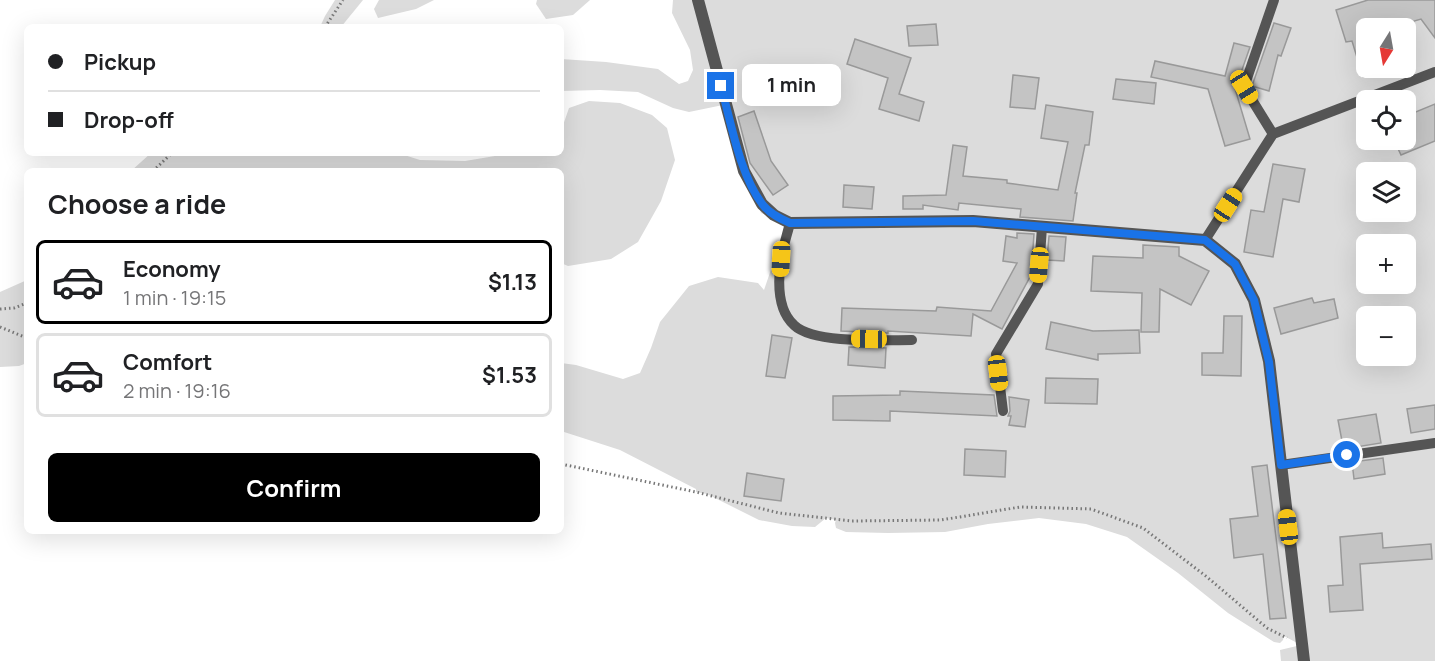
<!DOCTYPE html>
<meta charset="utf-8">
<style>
body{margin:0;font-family:Manrope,sans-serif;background:#f2f2f2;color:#202124;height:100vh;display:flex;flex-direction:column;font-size:22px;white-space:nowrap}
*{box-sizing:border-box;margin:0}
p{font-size:20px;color:#757577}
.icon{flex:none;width:33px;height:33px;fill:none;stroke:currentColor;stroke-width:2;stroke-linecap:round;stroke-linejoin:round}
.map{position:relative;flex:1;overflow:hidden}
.panel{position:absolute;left:24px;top:168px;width:540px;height:366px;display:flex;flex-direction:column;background:#fff;border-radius:9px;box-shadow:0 6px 24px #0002}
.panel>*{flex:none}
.hud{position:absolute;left:24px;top:24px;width:540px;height:132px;border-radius:9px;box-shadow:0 6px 24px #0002;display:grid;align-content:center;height:132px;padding:0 24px;background:#fff}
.needle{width:39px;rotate:191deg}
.fabs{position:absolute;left:1356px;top:18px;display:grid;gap:12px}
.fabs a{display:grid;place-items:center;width:60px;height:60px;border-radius:9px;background:#fff;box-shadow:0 6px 24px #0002;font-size:30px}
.end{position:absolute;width:27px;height:27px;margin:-14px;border:8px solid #1a73e8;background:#fff;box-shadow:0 0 0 3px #fff}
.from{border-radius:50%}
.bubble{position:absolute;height:42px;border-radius:9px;background:#fff;box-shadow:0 6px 24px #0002;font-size:20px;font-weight:700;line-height:42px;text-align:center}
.car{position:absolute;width:18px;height:36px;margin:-18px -9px;border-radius:8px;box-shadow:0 0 4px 2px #0007;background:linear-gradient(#f5c518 24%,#345 0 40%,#f5c518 0 76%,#345 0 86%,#f5c518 0)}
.hud b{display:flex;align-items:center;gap:21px;height:57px;font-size:22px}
.hud b+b{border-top:2px solid #e0e0e0}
.hud i{width:15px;height:15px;background:#202124}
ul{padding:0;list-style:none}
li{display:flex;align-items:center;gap:18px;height:84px;margin:0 12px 9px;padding:0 12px;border:3px solid #e0e0e0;border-radius:9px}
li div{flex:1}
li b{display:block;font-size:22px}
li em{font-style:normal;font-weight:700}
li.selected{border-color:#000}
li>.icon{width:54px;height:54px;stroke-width:1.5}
h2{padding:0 24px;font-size:27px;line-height:72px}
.primary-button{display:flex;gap:12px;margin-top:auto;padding:12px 24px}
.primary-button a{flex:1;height:69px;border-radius:9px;background:#000;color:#fff;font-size:24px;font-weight:700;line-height:69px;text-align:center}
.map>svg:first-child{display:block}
</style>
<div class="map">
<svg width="1435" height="661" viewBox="0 0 1435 661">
<rect width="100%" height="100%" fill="#fff"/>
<g fill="#dcdcdc" fill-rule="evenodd">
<polygon points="335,0 363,0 341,27 320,27 325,16"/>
<polygon points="379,0 434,0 416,9 378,18 374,9"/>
<polygon points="537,0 590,0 573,15 546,19 536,4"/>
<path d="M673 0H1435V661H1281L1280 650 1301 645 1284 636 1283 640 1280 643 1274 642 1228 613 1178 573 1127 537 1086 524 1039 518 988 524 945 532 888 533 846 532 836 528 835 523 836 520 826 518 815 527 792 526 759 520 707 494 696 492V489L620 450 561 431V363L576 365 623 379 640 373 651 348 660 322 689 286 718 277 758 283 764 290 777 252 790 224 761 213 723 105 689 112 673 108 638 92 600 90 561 91V59L606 62 658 69 679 84 688 81 693 70 690 50 672 13ZM1366 28H1406V68H1366ZM1366 100H1406V140H1366ZM1366 172H1406V212H1366ZM1366 244H1406V284H1366ZM1366 316H1406V356H1366Z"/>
<polygon points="589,101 620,103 652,115 667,128 675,160 661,201 638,242 611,259 568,266 561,263 561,171 131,171 151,153 398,153 420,160 465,161 513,153 561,153 561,131 569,108"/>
<polygon points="27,280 27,363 19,366 0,367 0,292"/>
</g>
<g fill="#c4c4c4" stroke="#999" stroke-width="1.5">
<polygon points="1368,0 1435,0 1435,38 1421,19 1390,28 1366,28 1366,77 1363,77 1352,41 1346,42 1336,10"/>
<polygon points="1274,23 1291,28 1281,56 1278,55 1269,91 1252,86"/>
<polygon points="936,24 938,45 909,46 907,26"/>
<polygon points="855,39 911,58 899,94 924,102 919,121 879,109 888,78 847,64"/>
<polygon points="1234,43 1250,47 1237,84 1233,82 1250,139 1225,146 1208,89 1151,77 1155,61 1225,76"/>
<polygon points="1013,75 1039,78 1035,109 1010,107"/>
<polygon points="1116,79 1156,83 1154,104 1113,99"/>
<polygon points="1435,104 1435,141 1401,155 1394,140 1406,140 1406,116"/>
<polygon points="1046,105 1093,112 1089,145 1085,145 1075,193 1077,193 1073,221 1020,217 1021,209 959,203 958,210 923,205 923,209 903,209 903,196 946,195 953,145 967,147 963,176 1007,180 1007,183 1058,190 1068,142 1041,138"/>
<polygon points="754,111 771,161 788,185 773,195 750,163 738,117"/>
<polygon points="1273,164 1305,169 1299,202 1283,199 1273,257 1244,252 1251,210 1264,212"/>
<polygon points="844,185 874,187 872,209 843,207"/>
<polygon points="1017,233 1034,234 1031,275 1002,329 973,314 971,336 888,331 888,333 884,333 841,331 842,308 936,311 937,307 991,311 1017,263 1003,261 1006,236 1017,238"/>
<polygon points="1049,236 1066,237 1064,261 1047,260"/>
<polygon points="1143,245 1179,247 1179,256 1209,271 1191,305 1160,289 1159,332 1141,332 1142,293 1091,291 1093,256 1143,258"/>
<polygon points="1312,298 1314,303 1334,299 1338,318 1281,334 1274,308"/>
<polygon points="1224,316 1242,316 1241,376 1202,375 1202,353 1223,353"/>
<polygon points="1051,322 1093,331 1139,330 1140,353 1098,354 1098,360 1046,349"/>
<polygon points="772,335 792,338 785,378 766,376"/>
<polygon points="849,347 886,348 885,368 848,365"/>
<polygon points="1046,378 1098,379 1097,404 1045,403"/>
<polygon points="900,391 994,395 997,416 890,411 890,421 833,420 833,396 900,395"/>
<polygon points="1009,397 1029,400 1025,427 1009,425 1011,416 1008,416 1010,411"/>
<polygon points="1435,405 1435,429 1411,433 1407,409"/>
<polygon points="1376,414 1381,443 1350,448 1349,439 1342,441 1338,420"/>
<polygon points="965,449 1006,451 1005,477 964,475"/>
<polygon points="1383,458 1385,474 1354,479 1352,462"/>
<polygon points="1267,465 1286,618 1270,619 1263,554 1234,558 1230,519 1258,516 1252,467"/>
<polygon points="747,473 784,479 781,501 744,496"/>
<polygon points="1382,533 1383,548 1431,544 1432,559 1360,564 1363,610 1330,612 1328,586 1343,585 1340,537"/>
</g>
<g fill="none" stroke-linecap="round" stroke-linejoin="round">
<g stroke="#777" stroke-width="3" stroke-dasharray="1.5 3" stroke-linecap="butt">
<polyline points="325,27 343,0"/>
<polyline points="153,171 172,153"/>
<polyline points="0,309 14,308 27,303"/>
<polyline points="0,327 27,338"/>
<polyline points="561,464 696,492 779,513 852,521 941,520 1020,507 1091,509 1143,528 1207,577 1267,628 1287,638"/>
</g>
<g stroke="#555" stroke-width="10">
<polyline points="1273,134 1244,87 1274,0"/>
<path d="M790 223C787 235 783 247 781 259 778 280 777 310 794 325 814 344 883 340 912 340"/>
<polyline points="1205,240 1273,134 1435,72"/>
<polyline points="1003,411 996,354 1038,284 1042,227"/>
<polyline points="1281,465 1435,443"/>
</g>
<polyline stroke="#555" stroke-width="12" points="698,0 744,171 762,204 774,215 790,223 973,221 1205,240 1235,264 1254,300 1269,361 1304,661"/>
</g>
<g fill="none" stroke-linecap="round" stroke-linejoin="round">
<path stroke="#1a73e8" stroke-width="8" d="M721 86C731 122 740 176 763 205 770 214 781 219 790 223L973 221 1205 240 1235 264 1254 300 1269 362 1281 465 1347 455"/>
</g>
</svg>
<div class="fabs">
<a><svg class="needle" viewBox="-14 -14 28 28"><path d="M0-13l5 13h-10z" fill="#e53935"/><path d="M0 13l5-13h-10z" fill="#757577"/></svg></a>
<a><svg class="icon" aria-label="locate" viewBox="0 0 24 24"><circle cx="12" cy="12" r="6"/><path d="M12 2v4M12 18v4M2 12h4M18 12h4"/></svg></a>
<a><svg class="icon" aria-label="layers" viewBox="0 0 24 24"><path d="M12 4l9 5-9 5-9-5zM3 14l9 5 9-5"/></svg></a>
<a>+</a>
<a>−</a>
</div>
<i class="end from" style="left:1347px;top:455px"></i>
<i class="end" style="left:721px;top:86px"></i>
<div class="bubble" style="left:742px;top:64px;width:99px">1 min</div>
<i class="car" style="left:1244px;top:87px;rotate:148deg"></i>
<i class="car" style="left:1228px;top:205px;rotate:33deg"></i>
<i class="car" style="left:781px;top:259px;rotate:183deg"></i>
<i class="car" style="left:1039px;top:265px;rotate:185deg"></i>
<i class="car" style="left:869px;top:339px;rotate:271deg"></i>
<i class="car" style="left:998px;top:373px;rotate:173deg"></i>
<i class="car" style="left:1288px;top:527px;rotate:353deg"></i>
<div class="hud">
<b><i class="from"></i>Pickup</b>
<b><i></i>Drop-off</b>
</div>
<section class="panel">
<h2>Choose a ride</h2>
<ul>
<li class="selected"><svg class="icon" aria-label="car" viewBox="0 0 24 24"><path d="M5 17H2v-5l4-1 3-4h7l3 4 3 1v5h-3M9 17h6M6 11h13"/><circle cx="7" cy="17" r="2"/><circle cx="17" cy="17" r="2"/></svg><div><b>Economy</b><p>1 min · 19:15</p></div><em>$1.13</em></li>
<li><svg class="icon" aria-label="car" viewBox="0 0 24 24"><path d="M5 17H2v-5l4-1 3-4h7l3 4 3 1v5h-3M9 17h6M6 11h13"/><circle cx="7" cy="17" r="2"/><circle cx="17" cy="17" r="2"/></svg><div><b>Comfort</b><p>2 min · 19:16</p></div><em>$1.53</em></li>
</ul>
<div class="primary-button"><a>Confirm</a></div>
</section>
</div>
